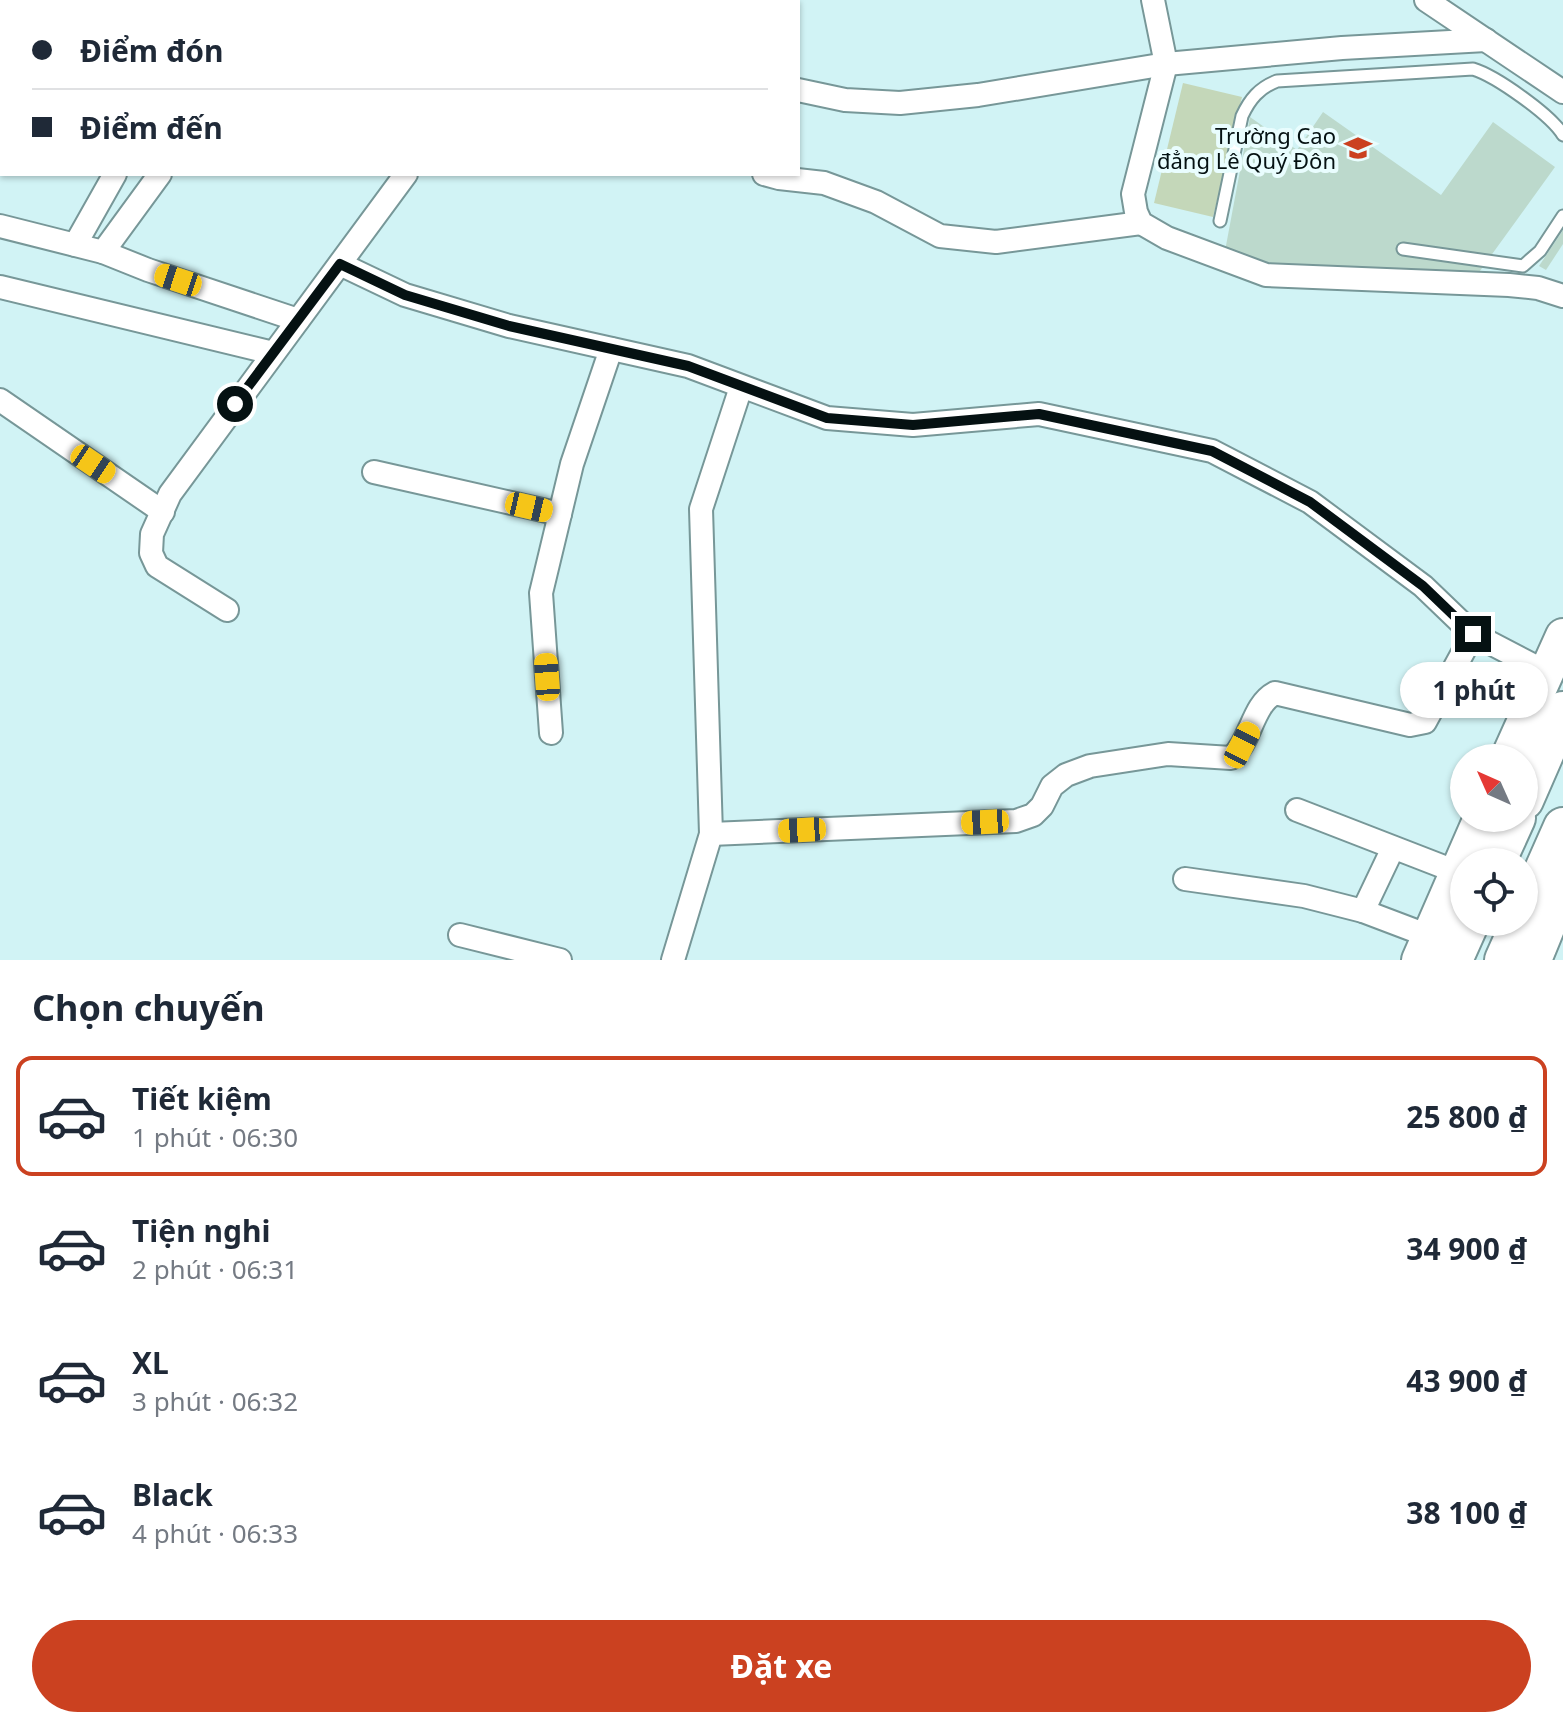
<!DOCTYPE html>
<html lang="vi">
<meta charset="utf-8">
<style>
body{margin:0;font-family:"Noto Sans",sans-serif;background:#f6f6f7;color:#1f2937;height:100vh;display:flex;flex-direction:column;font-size:30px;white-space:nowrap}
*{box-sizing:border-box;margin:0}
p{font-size:26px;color:#747a83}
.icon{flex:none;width:44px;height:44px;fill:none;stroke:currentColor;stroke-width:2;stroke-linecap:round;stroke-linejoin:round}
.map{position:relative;height:960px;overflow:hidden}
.panel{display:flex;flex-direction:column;background:#fff;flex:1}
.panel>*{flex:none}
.hud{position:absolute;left:0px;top:0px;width:800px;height:176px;box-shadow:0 2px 6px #0004;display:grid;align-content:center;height:176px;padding:0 32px;background:#fff}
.needle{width:52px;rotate:315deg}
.buttons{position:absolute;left:1450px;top:744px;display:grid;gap:16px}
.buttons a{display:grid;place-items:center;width:88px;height:88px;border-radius:50%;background:#fff;box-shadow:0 2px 6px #0004;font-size:40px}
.end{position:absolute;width:36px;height:36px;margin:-18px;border:10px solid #051112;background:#fff;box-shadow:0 0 0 4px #fff}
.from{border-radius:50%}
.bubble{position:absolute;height:56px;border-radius:28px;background:#fff;box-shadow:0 2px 6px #0004;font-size:26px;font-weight:700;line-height:56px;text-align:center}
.car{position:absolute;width:24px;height:48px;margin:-24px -12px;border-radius:10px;box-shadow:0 0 6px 2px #0007;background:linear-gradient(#f5c518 24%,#345 0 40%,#f5c518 0 76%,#345 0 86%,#f5c518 0)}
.hud b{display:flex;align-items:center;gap:28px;height:76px;font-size:30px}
.hud b+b{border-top:2px solid #e0e1e3}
.hud i{width:20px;height:20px;background:#1f2937}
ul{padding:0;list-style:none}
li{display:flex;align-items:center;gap:24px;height:120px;margin:0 16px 12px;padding:0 16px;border:4px solid transparent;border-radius:16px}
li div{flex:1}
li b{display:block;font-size:30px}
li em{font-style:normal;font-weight:700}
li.current{border-color:#cb4120}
li>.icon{width:72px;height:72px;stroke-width:1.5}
h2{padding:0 32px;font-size:36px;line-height:96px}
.button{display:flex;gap:16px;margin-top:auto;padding:16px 32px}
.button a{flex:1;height:92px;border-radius:48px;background:#cb4120;color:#fff;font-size:32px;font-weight:700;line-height:92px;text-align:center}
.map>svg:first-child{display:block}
</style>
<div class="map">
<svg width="1563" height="960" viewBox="0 0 1563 960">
<rect width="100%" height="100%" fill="#d1f3f5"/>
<polygon fill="#c4d7b9" points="1183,83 1242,97 1213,217 1154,203"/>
<g fill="#bcd9cc">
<polygon points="1323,112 1441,195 1493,122 1555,167 1477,275 1269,267 1225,251 1250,117 1297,150"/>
<polygon points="1563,230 1563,244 1546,270 1539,266"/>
</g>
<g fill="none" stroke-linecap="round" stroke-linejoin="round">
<g stroke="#779798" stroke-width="15">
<g id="lane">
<path d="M1220 221 1242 116C1250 99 1259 88 1277 81L1473 69C1496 76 1551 115 1563 135"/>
<polyline points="1403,249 1523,266 1540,251 1563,216"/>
</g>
</g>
<g stroke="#779798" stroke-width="26">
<g id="street">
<polyline points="1153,0 1166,64 1133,194 1136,212 1141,223 1167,238 1266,275 1509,285 1538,288 1563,296"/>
<polyline points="1426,0 1563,92"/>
<polyline points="211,2 213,0"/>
<polyline points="287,2 288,0"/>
<polyline points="529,2 530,0"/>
<polyline points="798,90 845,100 900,103 978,95 1166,64 1342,48 1486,40"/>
<polyline points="764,174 779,178 824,183 876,202 940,236 996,242 1141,223"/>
<polyline points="0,226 103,252 160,174"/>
<polyline points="75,245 115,174"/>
<polyline points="103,252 148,270 298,320"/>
<polyline points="340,264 405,295 509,326 688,366 827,418 913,425 1039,414 1212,451 1310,502 1423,586 1473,634 1546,672"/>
<polyline points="0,287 273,353"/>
<polyline points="0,400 163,512"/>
<polyline points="374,472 560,514"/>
<polyline points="227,610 157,566 151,553 152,534 170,494 406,174"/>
<polyline points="551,733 541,593 572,464 611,349"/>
<polyline points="1297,810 1457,872"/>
<path d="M711 834 1016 821 1033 815 1042 806 1052 786 1066 775 1090 766 1168 754 1231 758C1251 742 1252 705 1275 693L1410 725 1425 722 1473 634"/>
<polyline points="1185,879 1304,896 1363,911 1429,936"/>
<polyline points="1363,911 1393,848"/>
<polyline points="460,935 560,960"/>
<polyline points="673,960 711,834 701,509 741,387"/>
</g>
</g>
<g stroke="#779798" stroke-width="38">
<g id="primary">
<polyline points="1508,758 1563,636"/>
<polyline points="1419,960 1481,818"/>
<polyline points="1534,960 1563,889"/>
</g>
</g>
<g stroke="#779798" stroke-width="42">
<g id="highway">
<polyline points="1524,800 1563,711"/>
<polyline points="1496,862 1516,818"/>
<polyline points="1524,915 1563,827"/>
<polyline points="1453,960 1470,922"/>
<polyline points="1504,960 1521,922"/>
</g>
</g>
<use href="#lane" stroke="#fff" stroke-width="11"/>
<use href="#street" stroke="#fff" stroke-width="22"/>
<use href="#primary" stroke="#fff" stroke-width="34"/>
<use href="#highway" stroke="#fff" stroke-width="38"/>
</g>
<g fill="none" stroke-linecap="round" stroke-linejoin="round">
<polyline stroke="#051112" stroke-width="10" points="235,404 340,264 405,295 509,326 688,366 827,418 913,425 1039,414 1212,451 1310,502 1423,586 1473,634"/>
</g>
<defs>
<g id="university-bare" transform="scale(2.16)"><path d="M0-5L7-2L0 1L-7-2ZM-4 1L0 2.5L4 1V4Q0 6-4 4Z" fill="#cb4120" stroke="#e9fdfe" stroke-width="2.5" paint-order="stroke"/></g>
</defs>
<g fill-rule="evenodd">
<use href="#university-bare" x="1358" y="148"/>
</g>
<g text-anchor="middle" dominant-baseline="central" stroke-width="8" stroke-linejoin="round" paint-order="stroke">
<g font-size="22" fill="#051112" stroke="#e9fdfe" text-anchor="end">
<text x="1336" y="135">Trường Cao<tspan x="1336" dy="25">đẳng Lê Quý Đôn</tspan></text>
</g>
</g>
</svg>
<div class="buttons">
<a><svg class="needle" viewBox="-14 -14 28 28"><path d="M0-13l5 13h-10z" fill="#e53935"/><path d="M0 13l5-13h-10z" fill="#747a83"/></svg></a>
<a><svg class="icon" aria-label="locate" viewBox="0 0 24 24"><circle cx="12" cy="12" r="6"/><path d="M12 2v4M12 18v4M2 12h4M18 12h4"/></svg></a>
</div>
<i class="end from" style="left:235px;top:404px"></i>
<i class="end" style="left:1473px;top:634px"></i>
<div class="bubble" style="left:1400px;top:662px;width:148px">1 phút</div>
<i class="car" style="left:178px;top:280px;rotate:288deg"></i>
<i class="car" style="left:93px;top:464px;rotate:124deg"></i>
<i class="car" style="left:529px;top:507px;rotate:103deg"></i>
<i class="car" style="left:547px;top:677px;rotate:356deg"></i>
<i class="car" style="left:1242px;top:745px;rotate:27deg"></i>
<i class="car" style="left:985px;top:822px;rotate:267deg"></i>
<i class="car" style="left:802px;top:830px;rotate:267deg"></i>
<div class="hud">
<b><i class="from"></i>Điểm đón</b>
<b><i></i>Điểm đến</b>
</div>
</div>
<section class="panel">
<h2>Chọn chuyến</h2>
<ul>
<li class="current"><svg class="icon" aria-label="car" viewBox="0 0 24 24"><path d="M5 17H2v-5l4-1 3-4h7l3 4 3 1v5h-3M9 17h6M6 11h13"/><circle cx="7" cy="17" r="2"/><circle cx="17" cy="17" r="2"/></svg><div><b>Tiết kiệm</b><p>1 phút · 06:30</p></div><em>25 800 ₫</em></li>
<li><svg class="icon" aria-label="car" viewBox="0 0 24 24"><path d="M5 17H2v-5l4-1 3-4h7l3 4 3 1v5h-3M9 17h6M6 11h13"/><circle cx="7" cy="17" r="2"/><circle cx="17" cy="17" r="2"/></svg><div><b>Tiện nghi</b><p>2 phút · 06:31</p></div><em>34 900 ₫</em></li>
<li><svg class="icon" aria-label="car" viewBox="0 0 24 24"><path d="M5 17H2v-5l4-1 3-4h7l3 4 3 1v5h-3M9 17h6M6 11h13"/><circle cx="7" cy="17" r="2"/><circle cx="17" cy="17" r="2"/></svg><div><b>XL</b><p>3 phút · 06:32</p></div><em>43 900 ₫</em></li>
<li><svg class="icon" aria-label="car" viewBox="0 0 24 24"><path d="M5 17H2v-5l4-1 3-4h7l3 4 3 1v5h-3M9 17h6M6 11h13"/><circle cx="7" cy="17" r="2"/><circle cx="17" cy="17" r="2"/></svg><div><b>Black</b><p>4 phút · 06:33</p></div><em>38 100 ₫</em></li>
</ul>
<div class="button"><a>Đặt xe</a></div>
</section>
